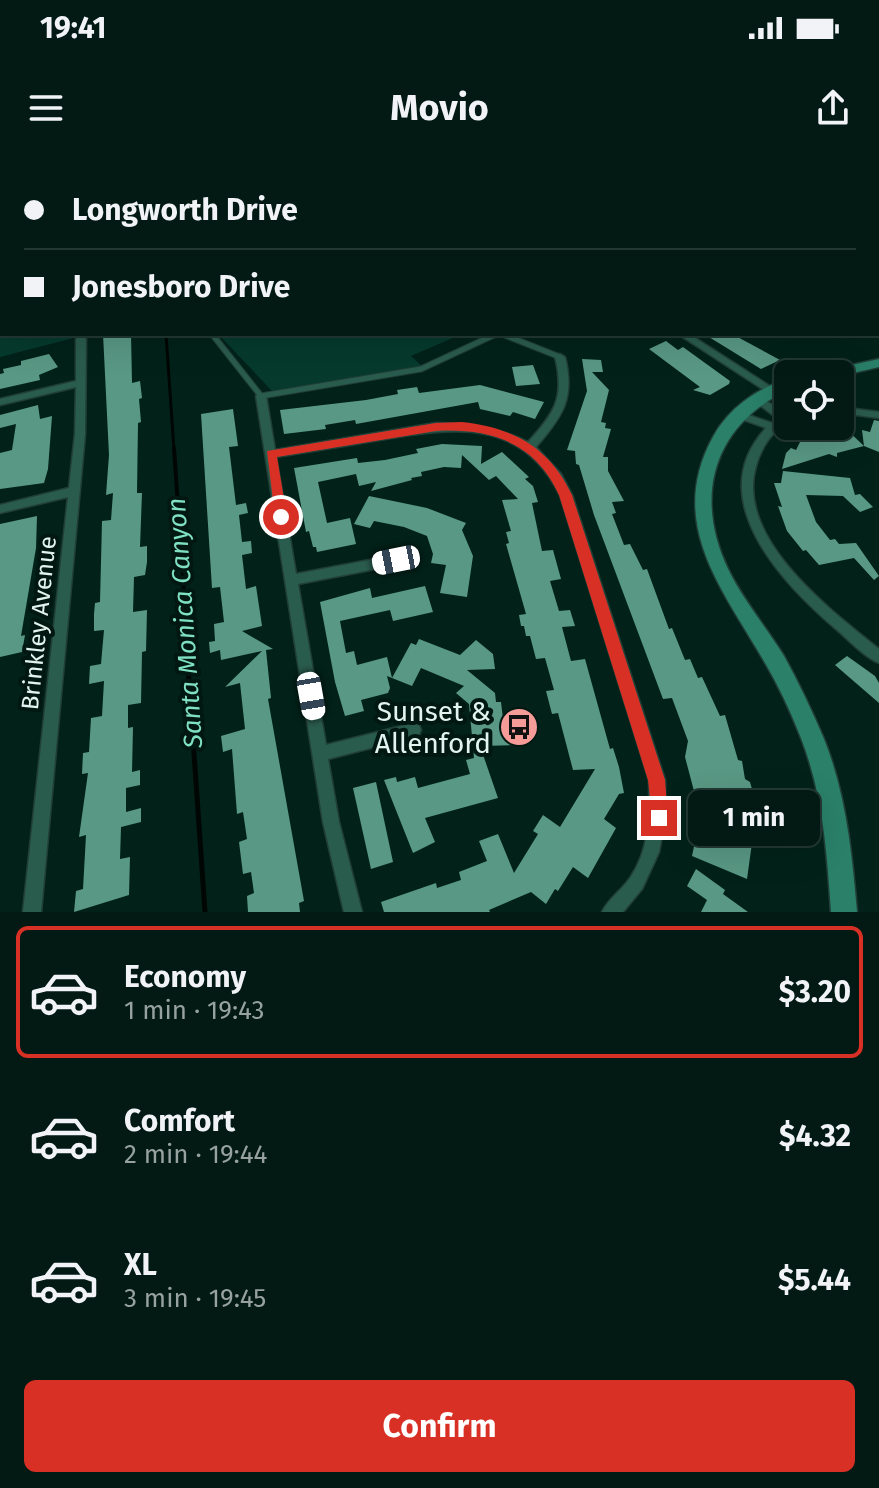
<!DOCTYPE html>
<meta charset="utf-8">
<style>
body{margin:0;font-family:"Fira Sans",sans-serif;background:#102721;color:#f1f3f6;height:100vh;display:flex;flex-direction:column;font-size:30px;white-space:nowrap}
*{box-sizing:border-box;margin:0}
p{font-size:26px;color:#96a1a0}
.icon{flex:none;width:44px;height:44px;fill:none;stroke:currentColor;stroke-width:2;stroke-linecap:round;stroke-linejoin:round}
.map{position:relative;height:752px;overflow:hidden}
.panel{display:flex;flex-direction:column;background:#021a13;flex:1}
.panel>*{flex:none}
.guide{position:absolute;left:0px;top:0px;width:880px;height:176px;box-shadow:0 8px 32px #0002,0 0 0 2px #233833;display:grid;align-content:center;height:176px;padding:0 24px;background:#021a13}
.fabs{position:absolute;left:774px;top:200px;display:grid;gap:16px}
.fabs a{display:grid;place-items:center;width:80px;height:80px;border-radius:12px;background:#021a13;box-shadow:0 8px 32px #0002,0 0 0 2px #233833;font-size:40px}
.end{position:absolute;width:36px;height:36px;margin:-18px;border:10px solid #d93025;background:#fff;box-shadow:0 0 0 4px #fff}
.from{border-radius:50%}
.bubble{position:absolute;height:56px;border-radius:12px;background:#021a13;box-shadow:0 8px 32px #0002,0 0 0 2px #233833;font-size:26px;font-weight:700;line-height:56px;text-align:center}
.car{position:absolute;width:24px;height:48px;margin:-24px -12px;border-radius:10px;box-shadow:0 0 6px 2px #0007;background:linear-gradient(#fff 24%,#345 0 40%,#fff 0 76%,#345 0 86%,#fff 0)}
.guide b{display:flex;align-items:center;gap:28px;height:76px;font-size:30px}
.guide b+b{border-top:2px solid #233833}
.guide i{width:20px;height:20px;background:#f1f3f6}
ul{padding:14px 0 0;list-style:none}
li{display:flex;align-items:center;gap:24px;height:132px;margin:0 16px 12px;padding:0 8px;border:4px solid transparent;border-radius:12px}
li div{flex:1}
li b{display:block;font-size:30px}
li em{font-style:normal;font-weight:700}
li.on{border-color:#d93025}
li>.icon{width:72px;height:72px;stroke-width:1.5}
.action{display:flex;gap:16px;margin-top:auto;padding:16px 24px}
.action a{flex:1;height:92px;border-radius:12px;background:#d93025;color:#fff;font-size:32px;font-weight:700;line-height:92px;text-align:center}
.status{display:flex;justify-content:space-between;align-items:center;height:56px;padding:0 40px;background:#021a13;direction:ltr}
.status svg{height:22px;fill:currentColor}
header{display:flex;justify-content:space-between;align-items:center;height:104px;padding:0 24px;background:#021a13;font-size:36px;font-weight:700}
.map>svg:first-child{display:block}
</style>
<div class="status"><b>19:41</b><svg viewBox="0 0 49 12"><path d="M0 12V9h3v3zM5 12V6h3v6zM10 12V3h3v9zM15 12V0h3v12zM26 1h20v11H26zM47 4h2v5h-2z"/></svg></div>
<header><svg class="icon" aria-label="menu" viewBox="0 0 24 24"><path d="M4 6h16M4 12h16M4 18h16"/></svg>Movio<svg class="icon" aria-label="share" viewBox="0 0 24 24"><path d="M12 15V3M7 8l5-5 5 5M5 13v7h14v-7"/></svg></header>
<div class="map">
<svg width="879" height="752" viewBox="0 0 879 752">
<rect width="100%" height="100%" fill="#022219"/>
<g fill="#063a2d">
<polygon points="0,0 605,0 605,2 2,2 2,174 89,174 0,197"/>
<polygon points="218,174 462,174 411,196 422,206 273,232"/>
</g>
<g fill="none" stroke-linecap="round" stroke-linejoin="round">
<polyline stroke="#000603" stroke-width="3" points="166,174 174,290"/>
<polyline stroke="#000603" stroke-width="4" points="174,288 188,494"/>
<polyline stroke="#000603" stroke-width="5" points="187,492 205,752"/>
</g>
<g fill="#599884">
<polygon points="103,174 131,174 132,223 140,221 142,238 139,239 141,262 138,263 137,333 142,333 140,387 147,386 147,402 145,415 134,417 133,452 147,450 146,491 142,492 141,543 128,545 128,568 133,567 132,612 140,610 140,625 126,628 126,652 141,648 141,662 121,667 120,699 130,697 129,735 74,752 76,731 83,729 86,675 79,677 88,613 82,614 83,593 89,592 91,558 102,556 104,521 89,524 90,506 101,504 104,470 94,471 94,454 95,443 100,442 102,361 111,360 113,333 106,335 109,295"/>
<polygon points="704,174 732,174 780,200 761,209"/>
<polygon points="666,181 678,190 683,187 730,221 729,224 710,235 693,230 700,227 649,189"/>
<polygon points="49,194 58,207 39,215 40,220 0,229 0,214 4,213 3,209 21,205 21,201"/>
<polygon points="582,199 601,200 603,212 592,212 609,230 601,262 606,263 605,268 611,269 603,297 608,297 608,311 624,341 612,342 616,353 612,354 624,385 630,384 643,410 647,409 669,469 672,468 685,500 690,499 698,518 702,517 720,556 725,555 738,600 742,601 745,619 750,622 752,629 740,648 756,654 747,719 692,696 706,630 694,631 685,597 688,581 672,538 663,539 594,355 579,305 576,304 575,291 567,290 587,231"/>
<polygon points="533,205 540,224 516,226 512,207"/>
<polygon points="480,225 544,242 535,259 513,252 510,256 480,249 478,242 356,264 355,260 325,265 326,269 284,274 280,250 366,240 398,234 397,230 417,227 419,233"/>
<polygon points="38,245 40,259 52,256 48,309 44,323 0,329 0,293 12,290 16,264 0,268 0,255"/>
<polygon points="233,249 238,286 229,287 236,345 246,343 248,353 239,355 242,382 251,381 252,393 242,395 246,429 256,426 262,466 242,471 273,489 266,490 271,538 268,539 304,741 299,743 300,752 248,752 247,736 254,733 251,712 243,714 239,682 247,679 243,652 237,654 232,589 223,592 221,576 245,569 240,523 225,527 262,491 221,500 220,490 210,493 209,482 215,481 214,464 224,462 220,427 212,428 201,254"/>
<polygon points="874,260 879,261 879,292 864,286 837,293 837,297 829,294 782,309 786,293 791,288 796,290 803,276 808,277 844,267 864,286 862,270 870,272"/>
<polygon points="442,284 482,286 481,304 502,292 529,317 525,319 533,326 538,342 532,343 542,391 553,390 561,419 550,421 559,451 570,450 575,466 562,467 571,501 585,499 610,589 613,588 619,607 624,633 619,634 604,659 616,668 588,718 573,707 558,731 555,729 546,744 531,732 489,750 490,752 384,752 381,742 436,723 437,728 461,720 459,712 487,701 479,681 498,674 514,713 538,674 533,671 543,655 560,667 595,609 573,610 558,553 552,554 546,531 554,530 545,498 536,499 530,476 526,476 524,466 521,466 519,455 526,454 506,384 509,383 506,372 511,371 502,340 518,339 496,316 489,320 462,295 461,308 444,307 421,312 422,316 411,318 412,320 371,331 376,322 359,326 356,314 318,322 327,363 350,358 356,384 317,392 316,387 313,387 309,371 306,372 294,308 357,298 358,303 385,300 418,293 416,289"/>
<polygon points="783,311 850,318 855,335 860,334 873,347 860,352 843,336 806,335 816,362 830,380 835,379 839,384 856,383 879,416 874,420 854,398 819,405 806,390 803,391 787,371 778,346 782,347 774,323 781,323"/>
<polygon points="369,336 427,348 466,363 462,370 473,396 467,437 440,433 446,405 431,403 433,394 427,376 404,367 374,361 370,368 354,364"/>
<polygon points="37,356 36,388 21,476 25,475 22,492 0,497 0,364"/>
<polygon points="425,426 433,452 393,461 390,450 340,461 346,493 354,491 357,505 387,497 392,518 411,483 416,485 419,479 460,495 476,480 493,494 495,509 467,510 495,533 496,542 501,542 504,567 514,567 517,585 480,586 498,638 425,658 435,682 413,693 384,620 396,617 397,622 415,617 418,628 470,614 466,600 474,598 469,544 456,533 464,526 421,508 412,526 387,516 390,528 388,533 361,540 364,551 345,556 335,522 320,442 370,428 372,438"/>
<polygon points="847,496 875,516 879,523 879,543 835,505"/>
<polygon points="376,622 393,702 371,709 353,628"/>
<polygon points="696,709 725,730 723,734 748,752 701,752 707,740 687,726"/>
</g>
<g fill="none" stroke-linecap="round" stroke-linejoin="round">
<g stroke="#213f37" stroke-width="6">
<g id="lane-far1">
<polyline points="740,0 747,2"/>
<polyline points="567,2 570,0"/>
</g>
</g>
<g stroke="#213f37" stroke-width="7">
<g id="lane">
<polyline points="212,174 261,236 421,209 496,174"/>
<polyline points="502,174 560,197"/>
</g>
</g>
<g stroke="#213f37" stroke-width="3">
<g id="street">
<polygon points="820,0 826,0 827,2 821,2"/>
<rect x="878" y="117" width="1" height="6"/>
<polygon points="678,174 689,174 776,230 771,233 767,232"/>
<polygon points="81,176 86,179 85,274 41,752 23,752 68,337 0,353 0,345 69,328 75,274 76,227 0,245 0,239 76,221 76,179"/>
<path d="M560 194 565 197C575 238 563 256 536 287L561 314 572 335 665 620V658L659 692 642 729 623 752H602C608 739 622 730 630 718 650 689 650 654 649 620L560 335C521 256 452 268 379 280 345 286 311 291 276 297L296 414 396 395 400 397 402 400 400 403 396 405 298 424 326 585 414 563 419 565 421 570 419 575 414 577 328 599 339 662 362 752H344L323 662 256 236 261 233 266 236 275 290 436 263C469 263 499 268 528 282 555 253 565 237 555 197Z"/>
<path d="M757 235 788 255V262C771 273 762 286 756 306 735 378 829 449 879 489V503C863 496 849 480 836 469 782 423 701 338 766 268L733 256 732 254 737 251 772 263 778 259 753 240V236Z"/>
<polygon points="840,247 879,252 879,258 840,253"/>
</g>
</g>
<g stroke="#213f37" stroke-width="3">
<g id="secondary">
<polygon points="879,199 879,207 840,216 822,214 824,211"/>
<path d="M788 219V230C714 265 693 335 728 409 743 440 766 467 784 496 799 523 812 551 824 579 846 634 852 693 857 752H831C827 693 823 634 801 578 790 550 777 522 761 496 720 426 667 361 713 277 728 249 757 228 788 219Z"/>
</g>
</g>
<use href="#lane-far1" stroke="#2a5c4d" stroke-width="4"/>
<use href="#lane" stroke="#2a5c4d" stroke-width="5"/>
<use href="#street" fill="#2a5c4d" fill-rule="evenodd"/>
<use href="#secondary" fill="#2a8069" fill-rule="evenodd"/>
</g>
<path fill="#d93025" d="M462 262C514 268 549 287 572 335L665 620 668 658 665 664 659 667 653 664 648 620 559 335C535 282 490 268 436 271L277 297 287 357 281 362 275 357 267 291 436 263Z"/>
<defs>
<g id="bus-disc" transform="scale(2)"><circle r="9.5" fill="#f59b98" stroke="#001811"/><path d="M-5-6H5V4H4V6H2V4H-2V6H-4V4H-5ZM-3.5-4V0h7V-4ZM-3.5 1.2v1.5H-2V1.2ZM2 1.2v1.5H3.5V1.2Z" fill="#111"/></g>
</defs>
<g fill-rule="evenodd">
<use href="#bus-disc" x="519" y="567"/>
</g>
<g text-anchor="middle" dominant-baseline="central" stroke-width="8" stroke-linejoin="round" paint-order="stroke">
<g font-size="24" fill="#e2f4ed" stroke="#001811">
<text transform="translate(39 463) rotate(-84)">Brinkley Avenue</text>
</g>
<g font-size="26" font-style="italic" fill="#7fe0c2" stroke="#001811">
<text transform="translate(185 463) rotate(-94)">Santa Monica Canyon</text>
</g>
<g font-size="28" fill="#e2f4ed" stroke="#001811" text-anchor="end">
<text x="491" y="551">Sunset &amp;<tspan x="491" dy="32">Allenford</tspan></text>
</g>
</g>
</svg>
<div class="fabs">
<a><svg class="icon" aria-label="locate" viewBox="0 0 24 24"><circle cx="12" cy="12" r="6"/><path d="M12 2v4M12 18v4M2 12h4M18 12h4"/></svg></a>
</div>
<i class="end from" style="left:281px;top:357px"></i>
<i class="end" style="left:659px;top:658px"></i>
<div class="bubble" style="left:688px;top:630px;width:132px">1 min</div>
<i class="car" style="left:396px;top:400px;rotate:259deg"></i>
<i class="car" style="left:311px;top:536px;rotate:170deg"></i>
<div class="guide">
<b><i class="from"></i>Longworth Drive</b>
<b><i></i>Jonesboro Drive</b>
</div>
</div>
<section class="panel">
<ul>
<li class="on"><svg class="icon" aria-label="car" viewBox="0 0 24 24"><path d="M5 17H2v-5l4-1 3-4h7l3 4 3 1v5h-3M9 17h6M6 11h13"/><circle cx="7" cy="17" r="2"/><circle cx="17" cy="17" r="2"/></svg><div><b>Economy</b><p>1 min · 19:43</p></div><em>$3.20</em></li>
<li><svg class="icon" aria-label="car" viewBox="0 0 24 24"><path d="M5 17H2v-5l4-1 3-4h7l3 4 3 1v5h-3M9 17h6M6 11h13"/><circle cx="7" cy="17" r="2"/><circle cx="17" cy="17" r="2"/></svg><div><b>Comfort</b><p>2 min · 19:44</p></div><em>$4.32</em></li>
<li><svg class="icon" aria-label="car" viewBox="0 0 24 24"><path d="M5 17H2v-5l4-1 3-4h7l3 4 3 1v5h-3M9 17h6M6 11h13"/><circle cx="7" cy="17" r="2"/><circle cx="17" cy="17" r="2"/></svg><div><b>XL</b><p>3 min · 19:45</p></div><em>$5.44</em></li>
</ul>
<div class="action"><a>Confirm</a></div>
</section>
